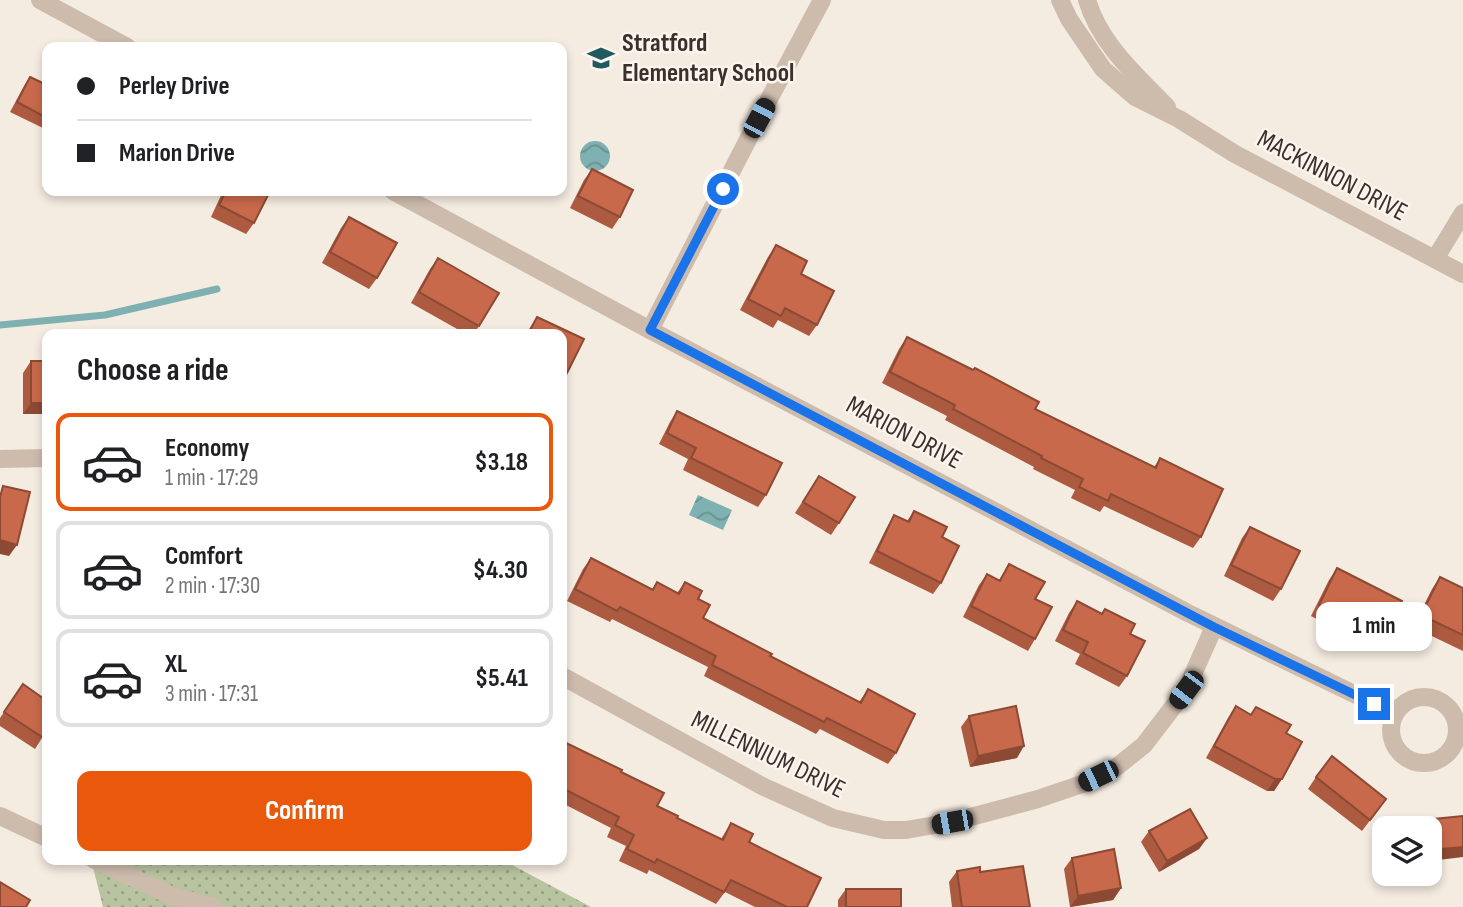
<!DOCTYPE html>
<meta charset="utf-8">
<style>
body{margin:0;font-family:"Sofia Sans Condensed",sans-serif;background:#f6f6f6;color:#202124;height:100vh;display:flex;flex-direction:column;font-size:26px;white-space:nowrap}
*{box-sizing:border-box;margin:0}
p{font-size:23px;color:#757577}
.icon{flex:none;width:38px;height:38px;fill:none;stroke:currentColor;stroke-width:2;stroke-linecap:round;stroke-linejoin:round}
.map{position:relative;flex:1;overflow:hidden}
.sheet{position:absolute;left:42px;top:329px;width:525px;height:536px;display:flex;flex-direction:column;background:#fff;border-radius:14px;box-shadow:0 4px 10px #0003}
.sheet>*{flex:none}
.hud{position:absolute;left:42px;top:42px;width:525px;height:154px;border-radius:14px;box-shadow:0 4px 10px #0003;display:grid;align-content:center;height:154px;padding:0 35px;background:#fff}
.tools{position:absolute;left:1372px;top:816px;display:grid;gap:14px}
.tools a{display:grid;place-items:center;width:70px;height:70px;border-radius:14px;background:#fff;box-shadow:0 4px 10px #0003;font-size:35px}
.end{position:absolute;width:32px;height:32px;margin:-16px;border:9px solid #1a73e8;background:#fff;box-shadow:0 0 0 4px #fff}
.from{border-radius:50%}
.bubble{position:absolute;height:49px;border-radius:14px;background:#fff;box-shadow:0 4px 10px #0003;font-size:23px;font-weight:700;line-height:49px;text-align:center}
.car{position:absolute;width:21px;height:42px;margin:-21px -10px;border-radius:9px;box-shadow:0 0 5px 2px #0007;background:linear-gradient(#222 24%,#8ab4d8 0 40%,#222 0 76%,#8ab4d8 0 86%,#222 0)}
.hud b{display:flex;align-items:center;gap:24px;height:66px;font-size:26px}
.hud b+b{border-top:2px solid #e0e0e0}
.hud i{width:18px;height:18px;background:#202124}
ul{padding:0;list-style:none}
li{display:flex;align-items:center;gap:21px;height:98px;margin:0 14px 10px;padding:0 21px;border:4px solid #e0e0e0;border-radius:14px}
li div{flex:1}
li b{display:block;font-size:26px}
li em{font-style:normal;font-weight:700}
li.selected{border-color:#ea580c}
li>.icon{width:63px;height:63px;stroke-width:1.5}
h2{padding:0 35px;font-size:32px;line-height:84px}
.action{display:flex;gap:14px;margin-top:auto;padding:14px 35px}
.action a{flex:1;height:80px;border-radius:14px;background:#ea580c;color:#fff;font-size:28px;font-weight:700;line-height:80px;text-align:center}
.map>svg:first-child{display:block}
</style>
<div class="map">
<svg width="1463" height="907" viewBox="0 0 1463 907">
<defs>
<pattern id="grass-dots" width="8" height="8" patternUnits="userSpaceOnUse" patternTransform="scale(1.75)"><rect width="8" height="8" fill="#b8c4a0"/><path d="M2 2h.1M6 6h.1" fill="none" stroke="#97a083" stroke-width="1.8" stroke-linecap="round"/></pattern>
<pattern id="water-waves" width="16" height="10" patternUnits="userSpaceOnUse" patternTransform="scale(1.75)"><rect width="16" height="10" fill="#7fb0b2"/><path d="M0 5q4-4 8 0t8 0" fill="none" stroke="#699091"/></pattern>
</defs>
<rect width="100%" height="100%" fill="#f4ebe1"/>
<polygon fill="url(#grass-dots)" points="91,859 501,859 591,907 103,907"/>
<g fill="url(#water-waves)">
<circle cx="595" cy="156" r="15"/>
<polygon points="698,495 732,510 723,530 689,515"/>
</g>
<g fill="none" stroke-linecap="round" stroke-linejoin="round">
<polyline stroke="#7fb0b2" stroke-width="7" points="0,325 105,315 217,289"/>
<g stroke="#cdbbac" stroke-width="18">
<polyline points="40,0 127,47"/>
<polyline points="1060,0 1069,19 1103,69 1135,97 1179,119 1235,154 1463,274"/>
<path d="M1087 0C1100 44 1136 75 1167 107"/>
<polyline points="393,191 650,330 1188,613 1395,714"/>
<polyline points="1435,259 1463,213"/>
<polyline points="650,330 759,118 822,0"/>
<polyline points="0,459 47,458"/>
<polyline points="562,676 764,787 833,818 884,830 906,830 952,822 1038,799 1082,784 1114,769 1144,745 1186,690 1214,627"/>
<circle cx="1424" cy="730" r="33"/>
<polyline points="0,816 47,838"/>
<polyline points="93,859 172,896 214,907"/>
</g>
</g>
<g fill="#ac5a40">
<polygon points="30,77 47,85 47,130 10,112 24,86"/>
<polygon points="592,169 620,217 612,229 570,208 584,180"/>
<polygon points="223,191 263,191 254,223 246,234 211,217"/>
<polygon points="349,217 377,278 369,289 322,263 341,228"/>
<polygon points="776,245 817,325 809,336 778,320 773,328 740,310 768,257"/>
<polygon points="438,258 479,326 474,334 466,334 411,303 430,269"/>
<polygon points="537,317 584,339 567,373 562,381 562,334 526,334"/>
<polygon points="907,337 1035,409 1154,467 1160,458 1201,537 1193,548 1104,506 1100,512 1071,498 1075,490 1033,469 1034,467 945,420 947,416 882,383 899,349"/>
<polygon points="31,361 47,414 23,414 23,373"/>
<polygon points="677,411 766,495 758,507 683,470 688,459 659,444 670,422"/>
<polygon points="819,476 839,523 831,535 795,513"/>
<polygon points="914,511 942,537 941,583 933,594 869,563 887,527 894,515 907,521"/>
<polygon points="1250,527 1281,589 1273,601 1224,576 1242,538"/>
<polygon points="591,558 652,589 657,582 677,593 685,582 698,599 703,618 770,656 859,702 868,689 896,753 888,764 820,729 816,734 704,676 708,667 612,619 610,622 567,601 583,569"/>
<polygon points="1009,564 1035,599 1035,639 1028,651 963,617 979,585 987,574 999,580"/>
<polygon points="1337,568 1383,638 1375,649 1311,616 1329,580"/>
<polygon points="1440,577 1463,588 1463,651 1413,627 1432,589"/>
<polygon points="1077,601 1101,614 1105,609 1130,634 1127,676 1119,687 1075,664 1080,654 1055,641 1069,613"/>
<polygon points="23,684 47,730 35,749 0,726 0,718"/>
<polygon points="1236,706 1286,733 1282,779 1274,791 1267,791 1206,758 1228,718"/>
<polygon points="969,716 1017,758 970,767 961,727"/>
<polygon points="562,741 621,772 657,806 677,818 721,839 731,823 807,907 755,907 725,892 716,904 649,870 647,874 619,861 626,846 607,837 611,828 562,803"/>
<polygon points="1316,777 1386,799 1362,831 1308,789"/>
<polygon points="1149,831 1207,838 1199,849 1159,872 1141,842"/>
<polygon points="1072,858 1121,888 1113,900 1070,907 1064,869"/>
<polygon points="957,871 980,872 1030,907 952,907 949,882"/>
<polygon points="846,889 901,907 838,907 838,900"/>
</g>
<g fill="#8c4a34">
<polygon points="31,403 47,403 47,414 23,414"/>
<polygon points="0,540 17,545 9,556 0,554"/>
<polygon points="1024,746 1017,758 970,767 978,756"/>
<polygon points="1275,779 1282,779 1274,791 1267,791"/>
<polygon points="1207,838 1199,849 1159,872 1167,861"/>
<polygon points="1463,847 1463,857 1430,861 1430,850"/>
<polygon points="1121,888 1113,900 1070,907 1078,896"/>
</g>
<g fill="#c8694b" stroke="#8c4a34" stroke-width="2">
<polygon points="30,77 47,85 47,118 17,102"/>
<polygon points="592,169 633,190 620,217 578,196"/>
<polygon points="226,191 263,191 269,193 254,223 219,205"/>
<polygon points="349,217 397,243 377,278 330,252"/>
<polygon points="776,245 807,261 801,274 834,291 817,325 785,308 781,316 748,299"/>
<polygon points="438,258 499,293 479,326 419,292"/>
<polygon points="537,317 584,339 567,373 562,370 562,334 528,334"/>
<polygon points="907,337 973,370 975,368 1039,402 1035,409 1156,468 1160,458 1223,489 1201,537 1111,494 1108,501 1079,487 1083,479 1041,458 1042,456 953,409 955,405 890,372"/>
<rect x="31" y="361" width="16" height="42"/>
<polygon points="677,411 782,463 766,495 691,458 696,448 667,433"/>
<polygon points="819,476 855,497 839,523 803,502"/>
<polygon points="3,486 30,492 17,545 0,540 0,497"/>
<polygon points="914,511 947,527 942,537 959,546 941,583 877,551 894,515 909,522"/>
<polygon points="1250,527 1300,551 1281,589 1231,565"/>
<polygon points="591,558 653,590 657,582 679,594 685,582 702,591 698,599 710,605 703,618 772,654 770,656 861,703 868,689 915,714 896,753 827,718 824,722 712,665 716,656 620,607 617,611 575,589"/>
<polygon points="1009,564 1045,582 1035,599 1052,607 1035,639 971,606 987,574 1000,581"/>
<polygon points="1337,568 1402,601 1383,638 1319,605"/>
<polygon points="1440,577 1463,588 1463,635 1421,615"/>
<polygon points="1077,601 1102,614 1105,609 1135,624 1130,634 1145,641 1127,676 1083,653 1088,642 1063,630"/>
<polygon points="23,684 47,701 47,730 42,737 4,712"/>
<polygon points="1016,706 1024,746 978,756 969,716"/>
<polygon points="1236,706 1251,715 1256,707 1291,725 1286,733 1302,742 1282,779 1275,779 1214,746"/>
<polygon points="562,741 622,770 621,772 664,793 657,806 678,816 677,818 723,840 731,823 753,834 749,842 821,878 807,907 787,907 731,880 724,892 657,859 655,863 627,849 634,835 615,825 619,817 562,788"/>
<polygon points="1332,756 1386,799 1370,820 1316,777"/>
<polygon points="1190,809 1207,838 1167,861 1149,831"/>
<polygon points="1463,816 1463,847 1430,850 1430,828 1415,828 1414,821"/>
<polygon points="1114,849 1121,888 1078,896 1072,858"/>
<polygon points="1023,866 1030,907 962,907 957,871 980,867 980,872"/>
<polygon points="0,882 30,900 26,907 0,907"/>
<rect x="846" y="889" width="55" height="18"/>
</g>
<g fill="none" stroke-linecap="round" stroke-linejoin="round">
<polyline stroke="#1a73e8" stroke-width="9" points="723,189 650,330 1214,627 1374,704"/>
</g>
<defs>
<g id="school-bare" transform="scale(2.1)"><path d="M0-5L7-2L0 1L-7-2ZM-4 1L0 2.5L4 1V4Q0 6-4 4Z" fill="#1f5a5e" stroke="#fbf5ee" stroke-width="2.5" paint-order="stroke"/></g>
</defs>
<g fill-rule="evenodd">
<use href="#school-bare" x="601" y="58"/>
</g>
<g text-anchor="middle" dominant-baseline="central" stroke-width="5" stroke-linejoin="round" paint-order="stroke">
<g font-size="26" font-weight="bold" fill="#3b302b" stroke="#fbf5ee" text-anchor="start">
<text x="622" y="43">Stratford<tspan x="622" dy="30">Elementary School</tspan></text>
</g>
<g font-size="26" fill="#3b302b" stroke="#fbf5ee">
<text transform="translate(1332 176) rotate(28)">MACKINNON DRIVE</text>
<text transform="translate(904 433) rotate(28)">MARION DRIVE</text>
<text transform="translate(768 755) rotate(26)">MILLENNIUM DRIVE</text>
</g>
</g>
</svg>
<div class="tools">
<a><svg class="icon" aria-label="layers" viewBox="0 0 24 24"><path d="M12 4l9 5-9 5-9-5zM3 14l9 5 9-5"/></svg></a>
</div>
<i class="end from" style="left:723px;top:189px"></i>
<i class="end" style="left:1374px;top:704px"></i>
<div class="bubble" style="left:1316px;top:602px;width:116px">1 min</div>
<i class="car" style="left:759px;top:118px;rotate:28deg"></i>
<i class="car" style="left:1186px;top:690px;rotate:217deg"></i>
<i class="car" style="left:1098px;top:776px;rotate:244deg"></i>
<i class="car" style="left:952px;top:822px;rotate:260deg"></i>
<div class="hud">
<b><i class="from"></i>Perley Drive</b>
<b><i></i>Marion Drive</b>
</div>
<section class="sheet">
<h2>Choose a ride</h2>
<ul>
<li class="selected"><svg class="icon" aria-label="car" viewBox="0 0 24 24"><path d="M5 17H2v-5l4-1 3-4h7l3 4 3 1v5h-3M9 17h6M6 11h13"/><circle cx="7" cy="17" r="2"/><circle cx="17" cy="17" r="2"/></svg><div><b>Economy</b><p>1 min · 17:29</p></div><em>$3.18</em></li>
<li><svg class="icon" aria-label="car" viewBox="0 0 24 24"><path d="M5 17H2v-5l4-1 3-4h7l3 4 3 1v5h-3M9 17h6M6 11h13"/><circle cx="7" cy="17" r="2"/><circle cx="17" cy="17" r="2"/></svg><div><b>Comfort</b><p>2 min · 17:30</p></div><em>$4.30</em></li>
<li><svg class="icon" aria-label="car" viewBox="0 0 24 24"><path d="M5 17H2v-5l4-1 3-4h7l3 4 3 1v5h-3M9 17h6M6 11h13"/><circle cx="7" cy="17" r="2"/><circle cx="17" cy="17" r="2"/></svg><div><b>XL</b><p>3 min · 17:31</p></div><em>$5.41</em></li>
</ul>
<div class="action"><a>Confirm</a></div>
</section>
</div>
